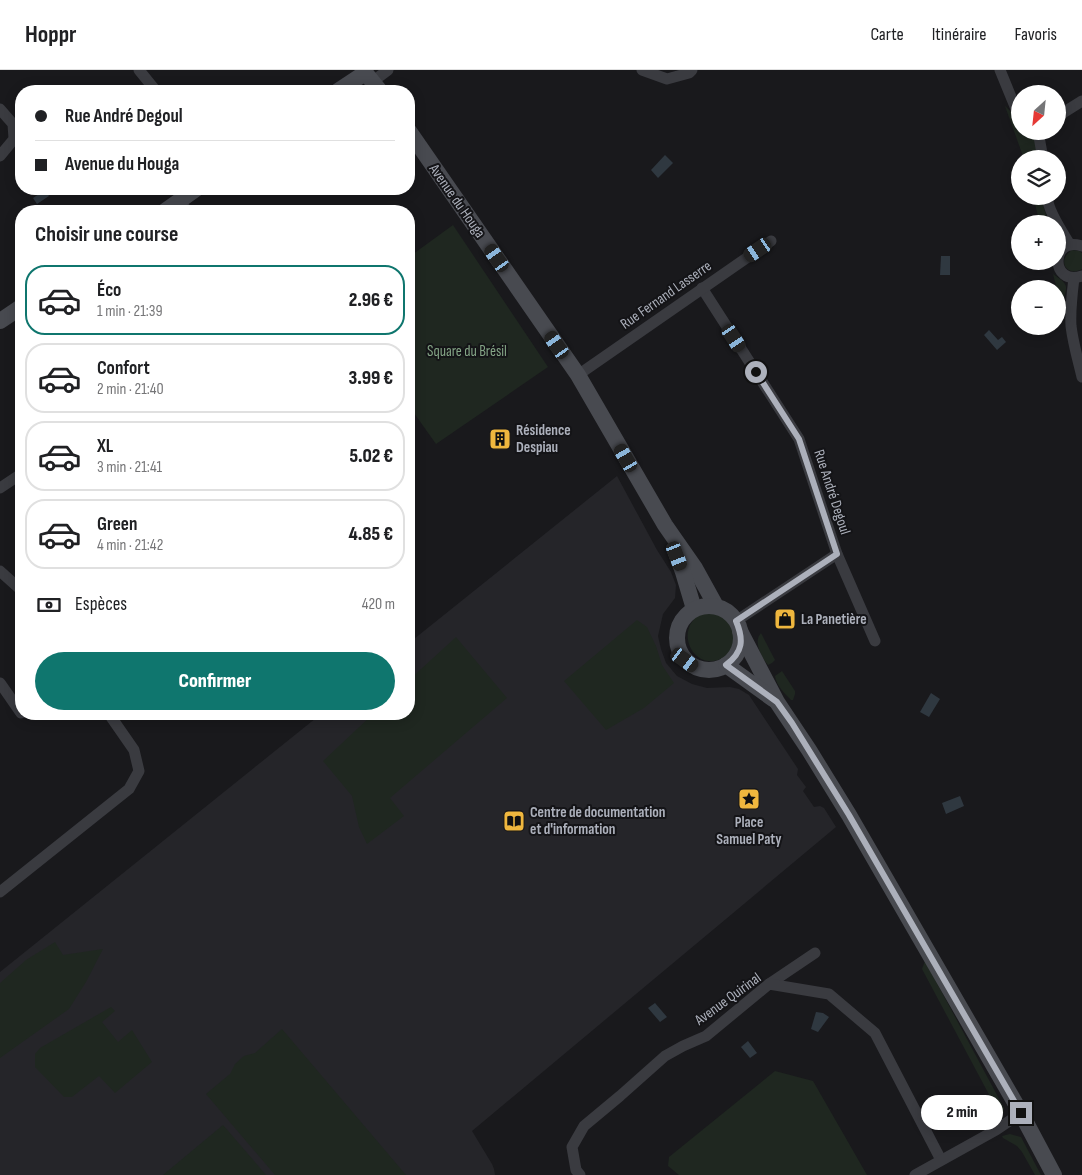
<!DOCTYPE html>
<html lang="fr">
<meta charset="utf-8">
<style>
body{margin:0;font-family:"Sofia Sans Condensed",sans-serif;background:#f6f6f6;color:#202124;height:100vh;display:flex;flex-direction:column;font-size:19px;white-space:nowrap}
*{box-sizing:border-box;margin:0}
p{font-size:16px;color:#757577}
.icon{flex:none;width:28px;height:28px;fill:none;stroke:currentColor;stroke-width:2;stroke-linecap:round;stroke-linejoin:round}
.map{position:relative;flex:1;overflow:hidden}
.panel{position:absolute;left:15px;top:135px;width:400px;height:515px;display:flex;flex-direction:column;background:#fff;border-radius:20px;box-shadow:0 2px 12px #0003}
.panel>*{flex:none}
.guide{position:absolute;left:15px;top:15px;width:400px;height:110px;border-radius:20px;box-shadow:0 2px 12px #0003;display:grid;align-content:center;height:110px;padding:0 20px;background:#fff}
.needle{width:32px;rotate:207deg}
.fabs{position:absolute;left:1011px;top:15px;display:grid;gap:10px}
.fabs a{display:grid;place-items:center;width:55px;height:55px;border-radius:50%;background:#fff;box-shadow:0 2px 12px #0003;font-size:25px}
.end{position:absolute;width:22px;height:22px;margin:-11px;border:6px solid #acb0bb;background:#111;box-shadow:0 0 0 2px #111}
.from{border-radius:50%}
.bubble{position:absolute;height:35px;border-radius:18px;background:#fff;box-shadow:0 2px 12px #0003;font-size:16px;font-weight:800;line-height:35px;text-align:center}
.car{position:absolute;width:15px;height:30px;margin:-15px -8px;border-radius:6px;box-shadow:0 0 4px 1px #0007;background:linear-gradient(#222 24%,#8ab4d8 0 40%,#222 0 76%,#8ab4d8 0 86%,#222 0)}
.guide b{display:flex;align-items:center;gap:18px;height:48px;font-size:19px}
.guide b+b{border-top:1px solid #e0e0e0}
.guide i{width:12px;height:12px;background:#202124}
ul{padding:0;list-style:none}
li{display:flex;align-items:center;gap:15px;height:70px;margin:0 10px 8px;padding:0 10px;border:2px solid #e0e0e0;border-radius:20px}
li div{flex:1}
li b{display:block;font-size:19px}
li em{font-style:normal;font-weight:800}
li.selected{border-color:#0f766e}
li>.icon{width:45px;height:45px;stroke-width:1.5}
h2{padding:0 20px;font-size:22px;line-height:60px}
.pay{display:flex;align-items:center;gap:12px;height:55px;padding:0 20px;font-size:19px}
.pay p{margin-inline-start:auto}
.cta{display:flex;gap:10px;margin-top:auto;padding:10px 20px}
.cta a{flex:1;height:58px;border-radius:30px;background:#0f766e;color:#fff;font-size:20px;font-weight:800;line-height:58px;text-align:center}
header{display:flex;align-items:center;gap:30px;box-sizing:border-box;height:70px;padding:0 25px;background:#fff;border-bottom:1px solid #e0e0e0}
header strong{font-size:24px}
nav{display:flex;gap:28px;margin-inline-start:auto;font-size:18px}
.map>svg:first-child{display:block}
</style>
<header>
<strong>Hoppr</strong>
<nav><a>Carte</a><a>Itinéraire</a><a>Favoris</a></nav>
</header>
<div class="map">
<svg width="1082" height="1105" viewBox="0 0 1082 1105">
<rect width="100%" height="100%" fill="#19191c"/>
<polygon fill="#252529" points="617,406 657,480 671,502 676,515 675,528 663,544 658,566 661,579 666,593 677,606 692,614 707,618 730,617 739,619 749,625 798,699 797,705 806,717 803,721 814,737 820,736 824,738 836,757 472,1061 492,1094 494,1099 495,1105 0,1105 0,902 321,644 409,644 409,573"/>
<g fill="#1f2720">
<path d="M1005 36 1020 50V61H1030C1036 69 1038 79 1037 89H1024Z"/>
<polygon points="1033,126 1040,126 1049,154 1040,154"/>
<polygon points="453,155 548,297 436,374 409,336 409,187"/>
<path d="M1072 180 1079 181 1082 183V199C1067 208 1056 190 1072 180Z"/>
<path d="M1053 204C1070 216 1068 215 1061 235Z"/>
<path d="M707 541 718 542 727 547 733 561 735 576C731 579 728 584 724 587 694 606 669 555 707 541Z"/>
<polygon points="637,550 647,557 656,576 662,595 674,613 644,638 606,660 564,611"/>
<path d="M761 563 775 590 772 593 768 595C761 587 753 571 761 563Z"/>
<polygon points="456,567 507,628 390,728 404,746 367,774 359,757 352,726 323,691 373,644 409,644 409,610"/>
<path d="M782 601 795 621V624L793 630H791C785 624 776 615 775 606Z"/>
<polygon points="55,872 63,885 103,879 86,912 69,939 0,988 0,913 26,890"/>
<polygon points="925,891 1004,1038 1002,1049 996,1054 993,1032 922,899"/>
<polygon points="111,937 115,941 102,952 118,972 132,960 152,992 115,1023 99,1006 72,1027 64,1027 35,997 35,984 40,978"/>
<polygon points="282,959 406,1105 275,1105 206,1024 230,1004 235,994 244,986 255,983"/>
<polygon points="775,1001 813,1011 867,1105 679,1105 668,1096 669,1087"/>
<polygon points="223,1055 266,1105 163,1105"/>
<polygon points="1010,1064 1021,1067 1041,1105 1035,1105 1022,1082 1017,1076 1003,1068 1002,1066"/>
</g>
<g fill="#2f3840">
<polygon points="665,85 673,93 658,108 651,100"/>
<polygon points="45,120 49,126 37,134 33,128"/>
<polygon points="941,186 950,186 950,205 940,205"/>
<polygon points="989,260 998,270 1002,267 1006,272 997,280 984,265"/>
<polygon points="931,623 940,629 929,647 920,642"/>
<polygon points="960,726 964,736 946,744 942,733"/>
<polygon points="655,933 667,947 660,952 648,938"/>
<polygon points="816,942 823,943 829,947 818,962 811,959"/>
<polygon points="748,971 757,983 750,988 741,977"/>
</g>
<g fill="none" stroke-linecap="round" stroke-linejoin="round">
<g stroke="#3a3b40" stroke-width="11">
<polyline points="139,0 156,21"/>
<polyline points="642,0 667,9 689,3 692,0"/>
<polyline points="1000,0 1016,39 1020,43"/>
<polyline points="372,12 388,0"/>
<polyline points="0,39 13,54 14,69 0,86"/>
<polyline points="1058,46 1082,31"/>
<polyline points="1038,61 1043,89"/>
<path d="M1047 126C1048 141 1062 161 1070 175"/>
<polyline points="180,131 187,141"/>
<path d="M1082 206C1050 217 1050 165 1082 176"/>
<path d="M1074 208C1072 224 1070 240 1071 256 1073 273 1078 290 1082 307"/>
<polyline points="702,218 799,369 837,484 875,571"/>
<polyline points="578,305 771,171"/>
<polyline points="0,418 21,404"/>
<polyline points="0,501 21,520"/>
<polyline points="736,551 837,484"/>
<polyline points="0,613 21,643"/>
<polyline points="0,822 129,719 139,701 134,680 109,644"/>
<polyline points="769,914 815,883"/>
<polyline points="580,1105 576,1100 572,1077 584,1056 620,1026 665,986 683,976 706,966 769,914 829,924 875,963 941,1090"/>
<polyline points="915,1105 996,1060 1021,1043"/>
</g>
<g stroke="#484a50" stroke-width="16">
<polyline points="363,0 380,21"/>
<polyline points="338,21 365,3"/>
<polyline points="409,61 578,305 665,455 695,498 716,536"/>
<polyline points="165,141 196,119"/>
<polyline points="0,251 21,237"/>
<polyline points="675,480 683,502 694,539"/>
<circle cx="709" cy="568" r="32"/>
<polyline points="740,561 777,632 809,680 849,745 1021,1043 1054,1105"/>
<polyline points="726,595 773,629"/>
</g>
</g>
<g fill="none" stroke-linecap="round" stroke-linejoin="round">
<path stroke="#acb0bb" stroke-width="6" d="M756 302 799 369 837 484 736 551C744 570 743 582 726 595L777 632 792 653 849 745 1021 1043"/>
</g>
<defs>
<g id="building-square" transform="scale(1.125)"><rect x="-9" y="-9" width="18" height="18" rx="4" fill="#efb73e" stroke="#141417"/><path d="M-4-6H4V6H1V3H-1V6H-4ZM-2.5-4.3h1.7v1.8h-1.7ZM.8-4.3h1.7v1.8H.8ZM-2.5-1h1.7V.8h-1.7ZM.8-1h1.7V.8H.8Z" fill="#111"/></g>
<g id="shop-square" transform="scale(1.125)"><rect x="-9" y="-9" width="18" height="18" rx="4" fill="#efb73e" stroke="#141417"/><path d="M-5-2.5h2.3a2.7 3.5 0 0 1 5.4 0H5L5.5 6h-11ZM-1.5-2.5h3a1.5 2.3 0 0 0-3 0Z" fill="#111"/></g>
<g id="sight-square" transform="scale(1.125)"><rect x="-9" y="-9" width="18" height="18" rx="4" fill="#efb73e" stroke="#141417"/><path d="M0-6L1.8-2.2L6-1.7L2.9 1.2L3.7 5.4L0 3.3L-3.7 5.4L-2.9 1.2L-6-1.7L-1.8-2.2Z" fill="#111"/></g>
<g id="library-square" transform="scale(1.125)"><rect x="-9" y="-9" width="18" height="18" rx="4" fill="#efb73e" stroke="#141417"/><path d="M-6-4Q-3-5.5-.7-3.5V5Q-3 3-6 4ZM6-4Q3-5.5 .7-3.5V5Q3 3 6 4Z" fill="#111"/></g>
</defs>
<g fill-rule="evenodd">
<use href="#building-square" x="500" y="369"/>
<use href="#shop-square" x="785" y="549"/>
<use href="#sight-square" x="749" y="729"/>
<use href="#library-square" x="514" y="751"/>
</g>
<g text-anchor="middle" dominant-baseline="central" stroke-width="4" stroke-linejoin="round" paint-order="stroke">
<g font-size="15" fill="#acb0bb" stroke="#141417">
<text transform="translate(457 131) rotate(55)">Avenue du Houga</text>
<text transform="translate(666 225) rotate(-35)">Rue Fernand Lasserre</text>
<text transform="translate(832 422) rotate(72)">Rue André Degoul</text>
<text transform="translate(728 929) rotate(-36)">Avenue Quirinal</text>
</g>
<g font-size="15" fill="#84a586" stroke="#141417">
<text x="467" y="281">Square du Brésil</text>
</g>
<g font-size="15" font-weight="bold" fill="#acb0bb" stroke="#141417" text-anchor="start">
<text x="516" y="360">Résidence<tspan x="516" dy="17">Despiau</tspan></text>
<text x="801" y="549">La Panetière</text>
<text x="530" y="742">Centre de documentation<tspan x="530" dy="17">et d'information</tspan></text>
<text x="749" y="752" text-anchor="middle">Place<tspan x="749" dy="17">Samuel Paty</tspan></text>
</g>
</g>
</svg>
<div class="fabs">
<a><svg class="needle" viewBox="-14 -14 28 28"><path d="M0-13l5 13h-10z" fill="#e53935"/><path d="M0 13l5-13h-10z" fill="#757577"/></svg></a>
<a><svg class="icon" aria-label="layers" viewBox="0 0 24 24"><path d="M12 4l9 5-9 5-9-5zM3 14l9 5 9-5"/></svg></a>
<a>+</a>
<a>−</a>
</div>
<i class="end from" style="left:756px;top:302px"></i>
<i class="end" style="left:1021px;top:1043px"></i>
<div class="bubble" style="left:921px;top:1025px;width:82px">2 min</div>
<i class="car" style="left:758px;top:180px;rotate:236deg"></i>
<i class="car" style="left:497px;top:188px;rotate:325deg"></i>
<i class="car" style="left:734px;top:268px;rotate:147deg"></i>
<i class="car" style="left:557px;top:275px;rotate:325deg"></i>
<i class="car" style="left:626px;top:388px;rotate:330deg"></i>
<i class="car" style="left:677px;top:486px;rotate:159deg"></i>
<i class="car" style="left:685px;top:590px;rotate:126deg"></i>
<div class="guide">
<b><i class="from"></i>Rue André Degoul</b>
<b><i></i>Avenue du Houga</b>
</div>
<section class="panel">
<h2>Choisir une course</h2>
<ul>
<li class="selected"><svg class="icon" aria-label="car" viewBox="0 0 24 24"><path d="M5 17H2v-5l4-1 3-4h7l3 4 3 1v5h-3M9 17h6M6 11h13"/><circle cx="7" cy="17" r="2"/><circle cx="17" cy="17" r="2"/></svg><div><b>Éco</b><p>1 min · 21:39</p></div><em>2.96 €</em></li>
<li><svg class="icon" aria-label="car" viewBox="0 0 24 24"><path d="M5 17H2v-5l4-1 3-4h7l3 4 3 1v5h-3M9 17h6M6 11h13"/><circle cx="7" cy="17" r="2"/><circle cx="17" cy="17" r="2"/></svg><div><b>Confort</b><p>2 min · 21:40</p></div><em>3.99 €</em></li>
<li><svg class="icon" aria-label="car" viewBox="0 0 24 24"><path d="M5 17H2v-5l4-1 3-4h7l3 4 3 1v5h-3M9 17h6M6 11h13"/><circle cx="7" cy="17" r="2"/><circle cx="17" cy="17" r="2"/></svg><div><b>XL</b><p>3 min · 21:41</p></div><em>5.02 €</em></li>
<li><svg class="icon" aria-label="car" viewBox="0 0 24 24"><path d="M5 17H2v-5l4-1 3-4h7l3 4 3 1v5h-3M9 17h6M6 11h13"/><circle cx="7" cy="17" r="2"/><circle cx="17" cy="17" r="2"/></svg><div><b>Green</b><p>4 min · 21:42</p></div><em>4.85 €</em></li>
</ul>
<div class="pay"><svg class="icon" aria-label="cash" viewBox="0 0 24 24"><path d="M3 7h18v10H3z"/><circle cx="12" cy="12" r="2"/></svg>Espèces<p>420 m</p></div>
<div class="cta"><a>Confirmer</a></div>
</section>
</div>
